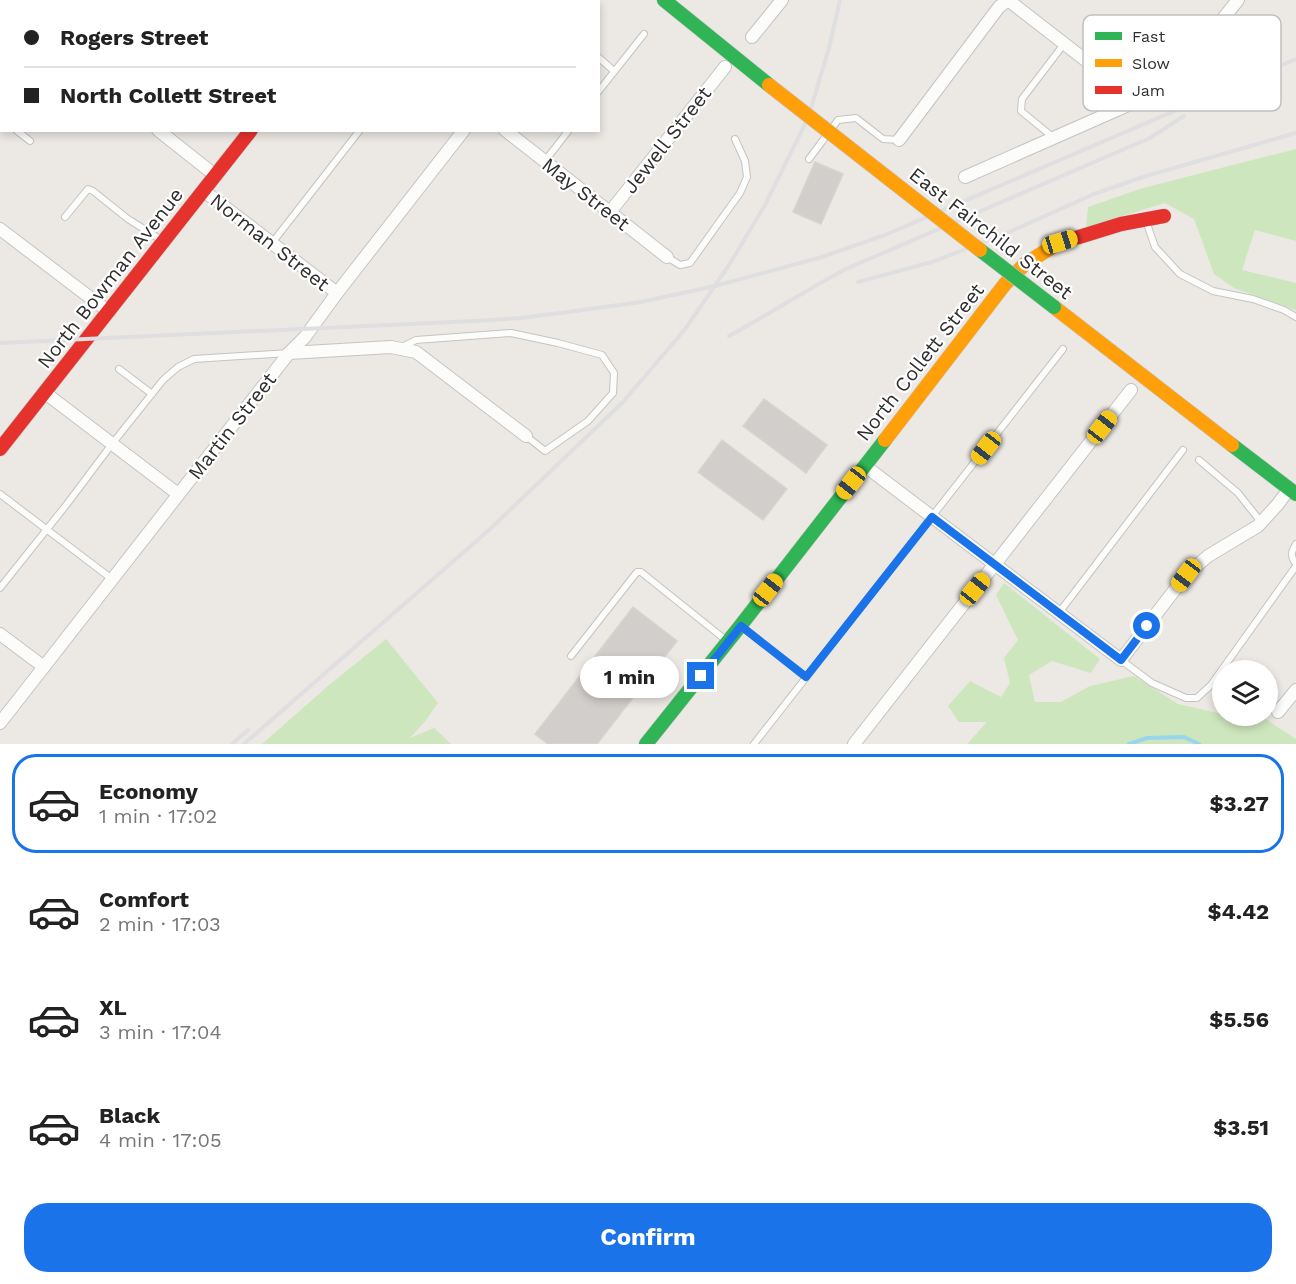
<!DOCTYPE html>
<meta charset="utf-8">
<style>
body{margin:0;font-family:"Work Sans",sans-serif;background:#f6f6f6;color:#222;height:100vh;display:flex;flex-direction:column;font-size:22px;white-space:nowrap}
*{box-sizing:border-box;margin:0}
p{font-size:20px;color:#767676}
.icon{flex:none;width:33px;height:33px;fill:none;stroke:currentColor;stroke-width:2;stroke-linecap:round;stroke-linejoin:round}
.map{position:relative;height:744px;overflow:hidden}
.sheet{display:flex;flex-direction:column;background:#fff;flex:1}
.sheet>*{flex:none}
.guide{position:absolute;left:0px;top:0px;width:600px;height:132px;box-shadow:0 3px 9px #0003;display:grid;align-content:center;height:132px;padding:0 24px;background:#fff}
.buttons{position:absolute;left:1212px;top:660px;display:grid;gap:12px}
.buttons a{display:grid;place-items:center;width:66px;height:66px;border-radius:50%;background:#fff;box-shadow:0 3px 9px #0003;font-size:30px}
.end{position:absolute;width:27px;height:27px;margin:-14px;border:8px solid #1a73e8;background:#fff;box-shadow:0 0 0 3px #fff}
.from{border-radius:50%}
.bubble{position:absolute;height:42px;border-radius:21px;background:#fff;box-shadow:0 3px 9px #0003;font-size:20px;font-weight:700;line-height:42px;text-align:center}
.car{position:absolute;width:18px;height:36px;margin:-18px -9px;border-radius:8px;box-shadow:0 0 4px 2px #0007;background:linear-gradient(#f5c518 24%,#345 0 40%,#f5c518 0 76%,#345 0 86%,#f5c518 0)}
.guide b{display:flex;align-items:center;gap:21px;height:57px;font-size:22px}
.guide b+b{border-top:2px solid #e0e0e0}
.guide i{width:15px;height:15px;background:#222}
ul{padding:10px 0 0;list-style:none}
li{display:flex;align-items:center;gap:18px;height:99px;margin:0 12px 9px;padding:0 12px;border:3px solid transparent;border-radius:24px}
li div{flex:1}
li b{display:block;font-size:22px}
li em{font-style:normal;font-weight:700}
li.active{border-color:#1a73e8}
li>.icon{width:54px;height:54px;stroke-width:1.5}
.primary-button{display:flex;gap:12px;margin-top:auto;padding:12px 24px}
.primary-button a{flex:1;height:69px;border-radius:24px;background:#1a73e8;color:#fff;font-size:24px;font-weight:700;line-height:69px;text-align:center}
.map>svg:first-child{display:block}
</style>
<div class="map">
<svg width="1296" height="744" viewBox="0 0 1296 744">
<rect width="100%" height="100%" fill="#ece8e4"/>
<g fill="#cee6be">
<polygon points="1296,149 1296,241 1255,230 1242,270 1296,283 1296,310 1234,288 1214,274 1194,219 1165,203 1086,227 1088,207 1143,188"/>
<polygon points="1004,583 1100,659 1091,673 1052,661 1029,675 1035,702 1061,702 1090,686 1134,676 1178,704 1222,714 1222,716 1261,716 1296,739 1296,744 967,744 987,722 959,722 948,706 970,681 1001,697 1010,683 1004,658 1018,640 996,595"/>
<polygon points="386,639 438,703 426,720 410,738 434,728 451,744 262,744 328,686"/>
</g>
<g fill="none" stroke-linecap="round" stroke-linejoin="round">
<polyline stroke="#99d6ec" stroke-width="4" points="1129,744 1147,738 1184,737 1199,744"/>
</g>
<g fill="#d1cecb" stroke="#d7d4d0" stroke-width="1.5">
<polygon points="815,162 843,174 821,224 793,212"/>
<polygon points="764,399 827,445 806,473 743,426"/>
<polygon points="722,440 787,489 763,520 698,472"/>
<polygon points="633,607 677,641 597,744 548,744 535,734"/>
</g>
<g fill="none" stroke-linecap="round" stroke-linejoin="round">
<g stroke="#c5c4c5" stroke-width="8">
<g id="lane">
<polyline points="158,0 160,2"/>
<polyline points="462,2 464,0"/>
<polyline points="598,57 614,71"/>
<polyline points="598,92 644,34"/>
<polyline points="0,118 2,120"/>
<polyline points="16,130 30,141"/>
<polyline points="1054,138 1021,111 1022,99 1064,44"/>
<polyline points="809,159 838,120 856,118 883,139 899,140"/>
<polyline points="545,161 569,130"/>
<polyline points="65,217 88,189 93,191 128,219 163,241"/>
<polyline points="1146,221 1155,247 1180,274 1213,291 1253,299 1284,310 1296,317"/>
<polyline points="272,243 360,130"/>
<polyline points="667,257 680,265 690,263 740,193 747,177 745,161 735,139"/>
<polyline points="402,347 416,340 511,333 558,343 602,355 614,373 613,393 588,421 545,451 526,436"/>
<polyline points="119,369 152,394"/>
<polyline points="1199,460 1238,493 1261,522"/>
<polyline points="0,494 112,579"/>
<path d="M1296 544C1291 552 1290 556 1296 564"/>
<polyline points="0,588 67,504 112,444 163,380 178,367 194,359 289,353"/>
<polyline points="1058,614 1183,450"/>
<polyline points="741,626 806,677"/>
<polyline points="571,656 637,572 641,572 727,641"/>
<polyline points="1121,660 1152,683 1186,698 1197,698 1211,685 1296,566"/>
<polyline points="754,744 1063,349"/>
</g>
</g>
<g stroke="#c5c4c5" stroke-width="14">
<g id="street">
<polyline points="336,0 338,2"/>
<polyline points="1008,0 1138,101"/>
<polyline points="26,2 27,0"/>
<polyline points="567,2 568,0"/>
<polyline points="0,7 2,8"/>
<polyline points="0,34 2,32"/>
<polyline points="752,37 782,0"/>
<polyline points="158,130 216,176"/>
<polyline points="505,130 667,257"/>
<polyline points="899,140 999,7 1008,0"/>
<polyline points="965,177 1162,90 1179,73 1238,0"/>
<polyline points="204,191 337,293"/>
<polyline points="610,212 725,67"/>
<polyline points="0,229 109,312"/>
<polyline points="289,353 391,347 416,352 526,436"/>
<polyline points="44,392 178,494"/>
<polyline points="865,466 1121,660 1186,575 1208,556 1258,526 1278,504 1289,489"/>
<polyline points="0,634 44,667"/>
<polyline points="1278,712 1296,690"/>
<polyline points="0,723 289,353 305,337 337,293 464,130"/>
<polyline points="854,744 1131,390"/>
</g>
</g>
<g stroke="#c5c4c5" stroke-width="15">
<g id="fast">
<polyline points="664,0 769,85"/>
<polyline points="1232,445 1296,494"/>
<polyline points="646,744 741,625 885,440"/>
</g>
</g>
<g stroke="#c5c4c5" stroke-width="15">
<g id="slow">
<polyline points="352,2 353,0"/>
<polyline points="1054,307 1232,445"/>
<polyline points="885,440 1005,284 1025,264 1060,242 1079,237"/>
</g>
</g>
<g stroke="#c5c4c5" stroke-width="15">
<g id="jam">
<polyline points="1079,237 1121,224 1164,216"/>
<polyline points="0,449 251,130"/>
</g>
</g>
<use href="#lane" stroke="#fcfcfb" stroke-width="6"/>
<use href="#street" stroke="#fcfcfb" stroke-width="12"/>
<use href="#fast" stroke="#30b455" stroke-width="14"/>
<use href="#slow" stroke="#ff9f0a" stroke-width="14"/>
<use href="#jam" stroke="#e5322d" stroke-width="14"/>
<g stroke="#dfdfe1" stroke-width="4">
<polyline points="858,282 932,262 1007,233 1094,194 1146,176 1296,133"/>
<path d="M729 336C768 315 806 290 846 269L1150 138 1184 116"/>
<polyline points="0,343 474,321 520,318 568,312 641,302 715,286 822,257 885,235 1296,59"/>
<polyline points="232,744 248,730"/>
<polyline points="244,744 489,530 623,402 686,328 731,262 765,205 808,118 829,48 840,0"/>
</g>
<g stroke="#c5c4c5" stroke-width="15" stroke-linecap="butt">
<polyline id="fast-bridge" points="980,250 1054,307"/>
</g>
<g stroke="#c5c4c5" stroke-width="15" stroke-linecap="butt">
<polyline id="slow-bridge" points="769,85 980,250"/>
</g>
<use href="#fast-bridge" stroke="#30b455" stroke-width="14"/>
<use href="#slow-bridge" stroke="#ff9f0a" stroke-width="14"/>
</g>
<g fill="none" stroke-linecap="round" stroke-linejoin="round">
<polyline stroke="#1a73e8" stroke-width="8" points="701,676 741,626 806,677 932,517 1121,660 1147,626"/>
</g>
<g text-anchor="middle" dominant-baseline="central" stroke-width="4.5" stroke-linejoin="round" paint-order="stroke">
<g font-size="20" fill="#2e2e2e" stroke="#fff">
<text transform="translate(667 140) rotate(-52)">Jewell Street</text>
<text transform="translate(586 194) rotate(38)">May Street</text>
<text transform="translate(991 233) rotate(38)">East Fairchild Street</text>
<text transform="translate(270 242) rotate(38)">Norman Street</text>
<text transform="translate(110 278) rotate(-52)">North Bowman Avenue</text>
<text transform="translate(920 362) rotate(-52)">North Collett Street</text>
<text transform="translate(232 426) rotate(-52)">Martin Street</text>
</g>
</g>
<rect x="1083" y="15" width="198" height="96" rx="9" fill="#fff" stroke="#c0c0c0" stroke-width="1.5"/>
<rect x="1095" y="32" width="27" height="8" fill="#30b455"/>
<rect x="1095" y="59" width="27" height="8" fill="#ff9f0a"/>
<rect x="1095" y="86" width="27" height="8" fill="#e5322d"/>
<g font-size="16" fill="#2e2e2e">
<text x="1132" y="42">Fast</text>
<text x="1132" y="69">Slow</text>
<text x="1132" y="96">Jam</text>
</g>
</svg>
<div class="buttons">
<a><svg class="icon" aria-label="layers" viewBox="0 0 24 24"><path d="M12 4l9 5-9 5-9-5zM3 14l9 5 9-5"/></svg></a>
</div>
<i class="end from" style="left:1147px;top:626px"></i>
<i class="end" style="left:701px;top:676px"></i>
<div class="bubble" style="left:580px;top:656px;width:99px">1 min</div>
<i class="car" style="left:1060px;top:242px;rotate:73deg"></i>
<i class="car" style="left:1102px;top:427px;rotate:38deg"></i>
<i class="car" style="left:986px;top:448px;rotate:218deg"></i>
<i class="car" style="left:851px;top:483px;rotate:218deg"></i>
<i class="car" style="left:1186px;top:575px;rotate:217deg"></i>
<i class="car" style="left:975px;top:589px;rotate:39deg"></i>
<i class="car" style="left:768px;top:590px;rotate:38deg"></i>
<div class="guide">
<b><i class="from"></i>Rogers Street</b>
<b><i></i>North Collett Street</b>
</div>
</div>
<section class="sheet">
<ul>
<li class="active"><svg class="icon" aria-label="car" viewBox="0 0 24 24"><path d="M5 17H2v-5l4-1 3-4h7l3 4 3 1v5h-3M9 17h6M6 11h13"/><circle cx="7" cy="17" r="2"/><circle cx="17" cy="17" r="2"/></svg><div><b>Economy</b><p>1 min · 17:02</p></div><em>$3.27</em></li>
<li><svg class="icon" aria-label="car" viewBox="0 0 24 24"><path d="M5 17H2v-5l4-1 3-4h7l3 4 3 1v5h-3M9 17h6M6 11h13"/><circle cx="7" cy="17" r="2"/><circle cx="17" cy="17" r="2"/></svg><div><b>Comfort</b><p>2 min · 17:03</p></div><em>$4.42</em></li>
<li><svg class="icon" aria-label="car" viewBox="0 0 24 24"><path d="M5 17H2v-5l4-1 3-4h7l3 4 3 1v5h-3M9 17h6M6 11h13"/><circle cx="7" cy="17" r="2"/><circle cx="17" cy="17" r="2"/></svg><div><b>XL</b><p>3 min · 17:04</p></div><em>$5.56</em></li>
<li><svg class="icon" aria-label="car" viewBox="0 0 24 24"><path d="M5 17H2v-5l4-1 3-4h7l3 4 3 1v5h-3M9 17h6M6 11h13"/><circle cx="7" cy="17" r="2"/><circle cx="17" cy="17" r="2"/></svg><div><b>Black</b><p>4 min · 17:05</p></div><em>$3.51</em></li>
</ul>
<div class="primary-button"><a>Confirm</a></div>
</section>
